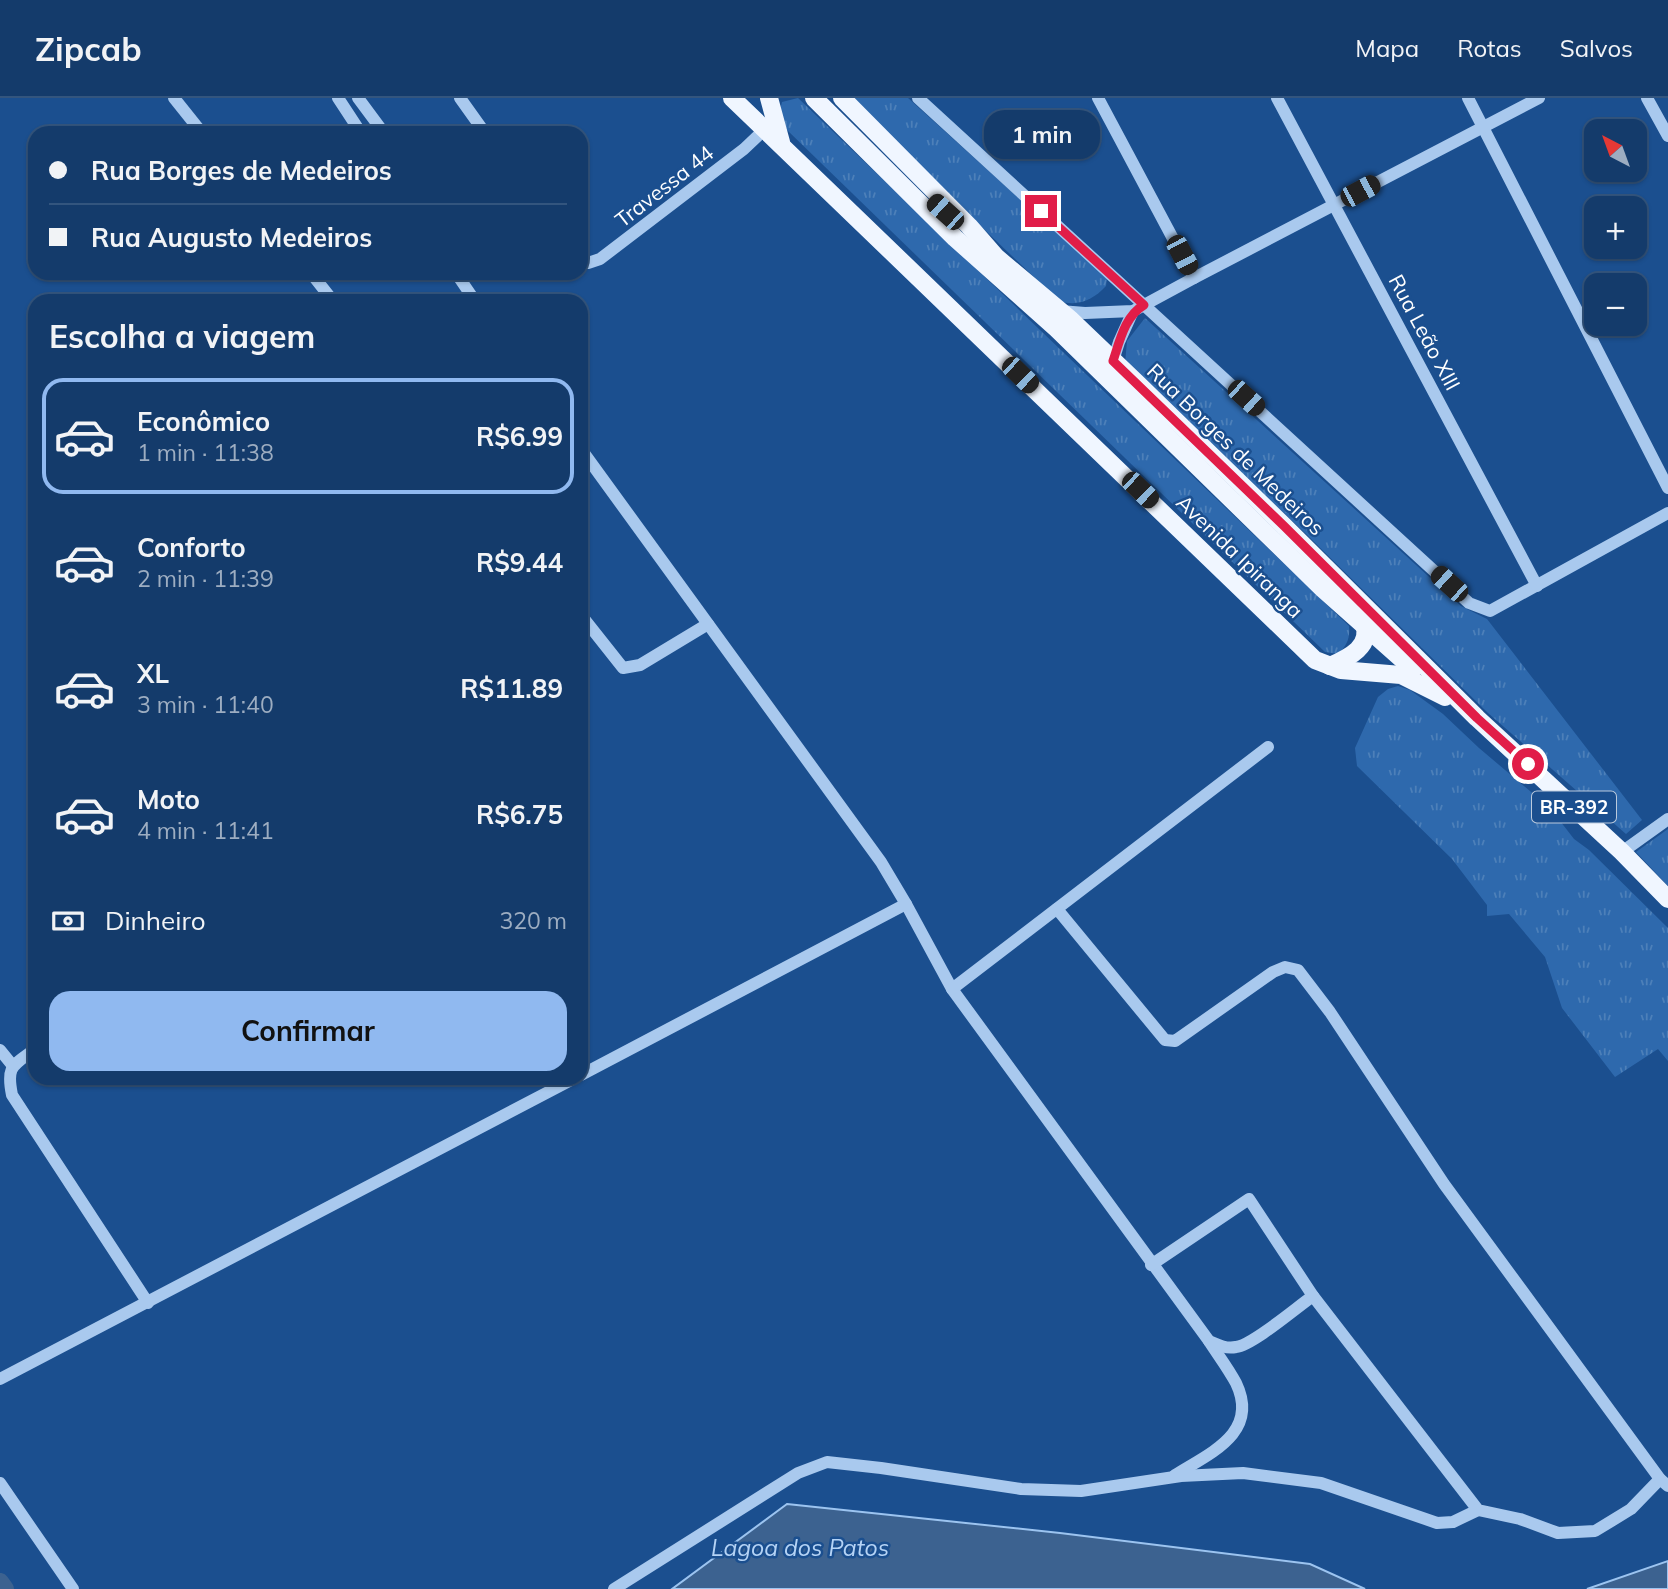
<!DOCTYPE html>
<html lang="pt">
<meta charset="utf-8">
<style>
body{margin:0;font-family:Mulish,sans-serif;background:#214673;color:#f1f3f6;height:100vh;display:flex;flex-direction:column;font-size:26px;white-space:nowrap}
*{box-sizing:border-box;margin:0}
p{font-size:23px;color:#9dadc1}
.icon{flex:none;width:38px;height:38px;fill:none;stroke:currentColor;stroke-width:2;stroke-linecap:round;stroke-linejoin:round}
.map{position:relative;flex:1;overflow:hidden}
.details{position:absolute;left:28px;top:196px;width:560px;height:791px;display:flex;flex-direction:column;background:#143b6b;border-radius:21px;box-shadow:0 2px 5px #0004,0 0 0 2px #33557e}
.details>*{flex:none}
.hud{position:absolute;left:28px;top:28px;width:560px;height:154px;border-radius:21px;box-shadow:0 2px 5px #0004,0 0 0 2px #33557e;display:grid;align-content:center;height:154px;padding:0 21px;background:#143b6b}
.needle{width:46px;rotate:319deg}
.controls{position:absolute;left:1584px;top:21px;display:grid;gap:14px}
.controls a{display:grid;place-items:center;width:63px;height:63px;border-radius:14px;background:#143b6b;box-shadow:0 2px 5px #0004,0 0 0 2px #33557e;font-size:35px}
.end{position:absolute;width:32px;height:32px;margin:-16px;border:9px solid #e11d48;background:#fff;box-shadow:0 0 0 4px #fff}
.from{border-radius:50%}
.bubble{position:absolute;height:49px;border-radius:21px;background:#143b6b;box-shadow:0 2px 5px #0004,0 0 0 2px #33557e;font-size:23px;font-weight:700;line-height:49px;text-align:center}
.car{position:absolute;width:21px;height:42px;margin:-21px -10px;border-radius:9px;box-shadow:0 0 5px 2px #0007;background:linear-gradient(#222 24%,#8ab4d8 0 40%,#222 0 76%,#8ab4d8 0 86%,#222 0)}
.hud b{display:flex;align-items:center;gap:24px;height:66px;font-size:26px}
.hud b+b{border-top:2px solid #33557e}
.hud i{width:18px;height:18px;background:#f1f3f6}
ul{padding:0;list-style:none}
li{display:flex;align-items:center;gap:21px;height:116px;margin:0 14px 10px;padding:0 7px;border:4px solid transparent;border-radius:21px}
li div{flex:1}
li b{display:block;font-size:26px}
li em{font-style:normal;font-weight:700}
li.active{border-color:#90b9f0}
li>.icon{width:63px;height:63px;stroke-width:1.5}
h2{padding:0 21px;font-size:32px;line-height:84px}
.pay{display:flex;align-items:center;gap:18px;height:77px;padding:0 21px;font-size:26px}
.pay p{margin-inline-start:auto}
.primary-button{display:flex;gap:14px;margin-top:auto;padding:14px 21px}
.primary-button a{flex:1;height:80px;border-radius:21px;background:#90b9f0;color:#111;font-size:28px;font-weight:700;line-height:80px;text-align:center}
header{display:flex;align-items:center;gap:42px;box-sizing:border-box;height:98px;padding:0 35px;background:#143b6b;border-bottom:2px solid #33557e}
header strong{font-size:33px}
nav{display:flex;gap:38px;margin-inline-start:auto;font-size:24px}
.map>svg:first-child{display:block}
</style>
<header>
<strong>Zipcab</strong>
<nav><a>Mapa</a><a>Rotas</a><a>Salvos</a></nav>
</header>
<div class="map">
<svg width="1668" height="1491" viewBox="0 0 1668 1491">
<defs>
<pattern id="park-tufts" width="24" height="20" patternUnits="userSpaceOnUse" patternTransform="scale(1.75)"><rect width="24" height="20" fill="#2e69ad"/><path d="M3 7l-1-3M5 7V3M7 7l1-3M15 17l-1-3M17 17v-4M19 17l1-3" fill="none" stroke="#4d80b9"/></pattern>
</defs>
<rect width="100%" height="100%" fill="#1b4f8f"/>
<g fill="url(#park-tufts)">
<path d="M798 0 1349 528C1350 541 1347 547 1338 556L1325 554 786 31 780 12 782 4Z"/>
<path d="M847 0H908L1107 180 1106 188C1093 202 1078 209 1059 203Z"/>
<polygon points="1145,220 1461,508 1487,521 1642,722 1626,736 1488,615 1305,435 1125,266 1127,243"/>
<polygon points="1398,588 1410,592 1443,616 1479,650 1550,710 1574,741 1589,752 1668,830 1668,963 1658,951 1615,979 1562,910 1545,859 1509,816 1487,818 1487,807 1452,761 1357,668 1355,650 1378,599 1388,591"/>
<polygon points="1668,731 1668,788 1636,754"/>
</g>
<g fill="#3c6290" stroke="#9cc4f0" stroke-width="2">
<polygon points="787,1406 1060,1435 1310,1466 1365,1491 672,1491"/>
<polygon points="1668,1463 1668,1491 1587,1491"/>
</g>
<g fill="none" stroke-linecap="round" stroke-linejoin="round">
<polyline stroke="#3c6290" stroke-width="18" points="0,1484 5,1491"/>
<g stroke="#a9c9ee" stroke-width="12">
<polyline points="174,0 202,35"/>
<polyline points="338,0 361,35"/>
<polyline points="358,0 384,35"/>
<polyline points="460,0 485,35"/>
<polyline points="918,0 1469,505 1490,513 1668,415"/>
<polyline points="1098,0 1194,180"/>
<polyline points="1277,0 1537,488"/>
<polyline points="1468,0 1668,390"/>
<polyline points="1647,0 1668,38"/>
<polyline points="581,162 588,165 600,161 744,51 765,31"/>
<polyline points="311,175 333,203"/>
<polyline points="456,175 475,203"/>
<polyline points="1060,213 1085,215 1133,213 1194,180 1539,0"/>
<polyline points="1113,263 1119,244 1133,213"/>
<polyline points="581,351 881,764 906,806 581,977"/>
<polyline points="581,517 623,570 640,567 708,526"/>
<polyline points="1622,754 1668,721"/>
<path d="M906 806 952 891 1209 1243C1218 1247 1226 1251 1236 1249 1253 1247 1297 1209 1313 1198L1478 1412 1520 1421 1558 1435 1595 1433 1631 1411 1660 1381"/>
<polyline points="1057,811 1165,942 1175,943 1273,874 1285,869 1298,872 1330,914 1444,1086 1660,1381 1668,1388"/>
<polyline points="952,891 1268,649"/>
<path d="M35 951C13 968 6 967 12 997L148 1205"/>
<polyline points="0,952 13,968"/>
<polyline points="1151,1167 1249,1101 1313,1198"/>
<polyline points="0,1281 575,980"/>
<path d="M1175 1377C1210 1355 1260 1335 1236 1285 1228 1270 1218 1257 1209 1243"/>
<polyline points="0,1385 73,1491"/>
<polyline points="614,1491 798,1375 827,1364 881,1370 1021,1391 1081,1393 1181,1378 1243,1375 1321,1385 1437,1425 1453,1424 1478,1412"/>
</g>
<g stroke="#f0f6ff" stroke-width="18">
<polyline points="732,0 1315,562 1341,572 1401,577 1445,599"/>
<polyline points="769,0 781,44"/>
<polyline points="814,0 955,140 1057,231 1323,491 1413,571"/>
<polyline points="842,0 969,128 996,159 1071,222 1139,287 1284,428 1477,620 1622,754 1668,801"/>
<path d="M1330 568C1348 560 1374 548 1363 524"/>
</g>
</g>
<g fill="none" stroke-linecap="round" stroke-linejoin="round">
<path stroke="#e11d48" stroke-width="9" d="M1041 113 1144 207C1125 218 1120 242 1113 263L1284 428 1477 620 1528 666"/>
</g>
<g text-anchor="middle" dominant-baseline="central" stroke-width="5" stroke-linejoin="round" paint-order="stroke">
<rect fill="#1b4f8f" stroke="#bbcadd" stroke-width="2" x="1532" y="693.5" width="84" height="31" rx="5"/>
<g font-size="19" font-weight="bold" fill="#fff">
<text x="1574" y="709">BR-392</text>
</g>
<g font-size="21" fill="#fff" stroke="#1b4f8f">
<text transform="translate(664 88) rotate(-38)">Travessa 44</text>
<text transform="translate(1425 234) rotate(62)">Rua Leão XIII</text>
<text transform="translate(1236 351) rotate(44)">Rua Borges de Medeiros</text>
<text transform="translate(1240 458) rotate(44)">Avenida Ipiranga</text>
</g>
<g font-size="23" font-style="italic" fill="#b5d3f5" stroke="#1b4f8f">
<text x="800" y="1449">Lagoa dos Patos</text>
</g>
</g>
</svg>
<div class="controls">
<a><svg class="needle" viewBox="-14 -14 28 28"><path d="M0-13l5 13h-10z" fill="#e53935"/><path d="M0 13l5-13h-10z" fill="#9dadc1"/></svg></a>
<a>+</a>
<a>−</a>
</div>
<i class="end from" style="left:1528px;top:666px"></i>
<i class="end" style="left:1041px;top:113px"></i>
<div class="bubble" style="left:984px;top:12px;width:116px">1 min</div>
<i class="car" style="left:1360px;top:93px;rotate:62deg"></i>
<i class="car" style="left:945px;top:114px;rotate:312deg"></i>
<i class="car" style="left:1182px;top:157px;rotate:152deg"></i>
<i class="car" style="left:1020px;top:277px;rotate:134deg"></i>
<i class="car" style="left:1246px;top:300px;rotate:132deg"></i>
<i class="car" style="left:1140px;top:392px;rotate:134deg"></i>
<i class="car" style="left:1449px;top:486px;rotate:312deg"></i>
<div class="hud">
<b><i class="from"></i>Rua Borges de Medeiros</b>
<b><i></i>Rua Augusto Medeiros</b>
</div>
<section class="details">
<h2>Escolha a viagem</h2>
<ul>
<li class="active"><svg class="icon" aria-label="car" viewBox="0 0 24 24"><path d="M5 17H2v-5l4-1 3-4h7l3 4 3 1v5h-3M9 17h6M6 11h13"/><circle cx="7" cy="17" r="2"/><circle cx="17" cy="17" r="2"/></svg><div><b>Econômico</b><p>1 min · 11:38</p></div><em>R$6.99</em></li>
<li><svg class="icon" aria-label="car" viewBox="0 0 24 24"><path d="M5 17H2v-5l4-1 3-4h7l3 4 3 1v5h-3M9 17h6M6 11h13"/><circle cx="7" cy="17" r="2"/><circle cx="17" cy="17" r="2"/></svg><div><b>Conforto</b><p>2 min · 11:39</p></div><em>R$9.44</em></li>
<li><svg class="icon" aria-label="car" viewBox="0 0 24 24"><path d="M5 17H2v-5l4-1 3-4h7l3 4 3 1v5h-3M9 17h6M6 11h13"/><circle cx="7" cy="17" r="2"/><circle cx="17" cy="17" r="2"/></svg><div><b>XL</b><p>3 min · 11:40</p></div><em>R$11.89</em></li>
<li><svg class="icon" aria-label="car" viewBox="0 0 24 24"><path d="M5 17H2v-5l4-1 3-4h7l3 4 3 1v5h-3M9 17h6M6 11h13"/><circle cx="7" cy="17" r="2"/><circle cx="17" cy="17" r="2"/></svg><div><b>Moto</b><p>4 min · 11:41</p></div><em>R$6.75</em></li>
</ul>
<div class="pay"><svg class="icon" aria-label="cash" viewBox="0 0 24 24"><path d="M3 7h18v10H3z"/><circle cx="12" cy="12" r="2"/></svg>Dinheiro<p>320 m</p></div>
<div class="primary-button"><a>Confirmar</a></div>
</section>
</div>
